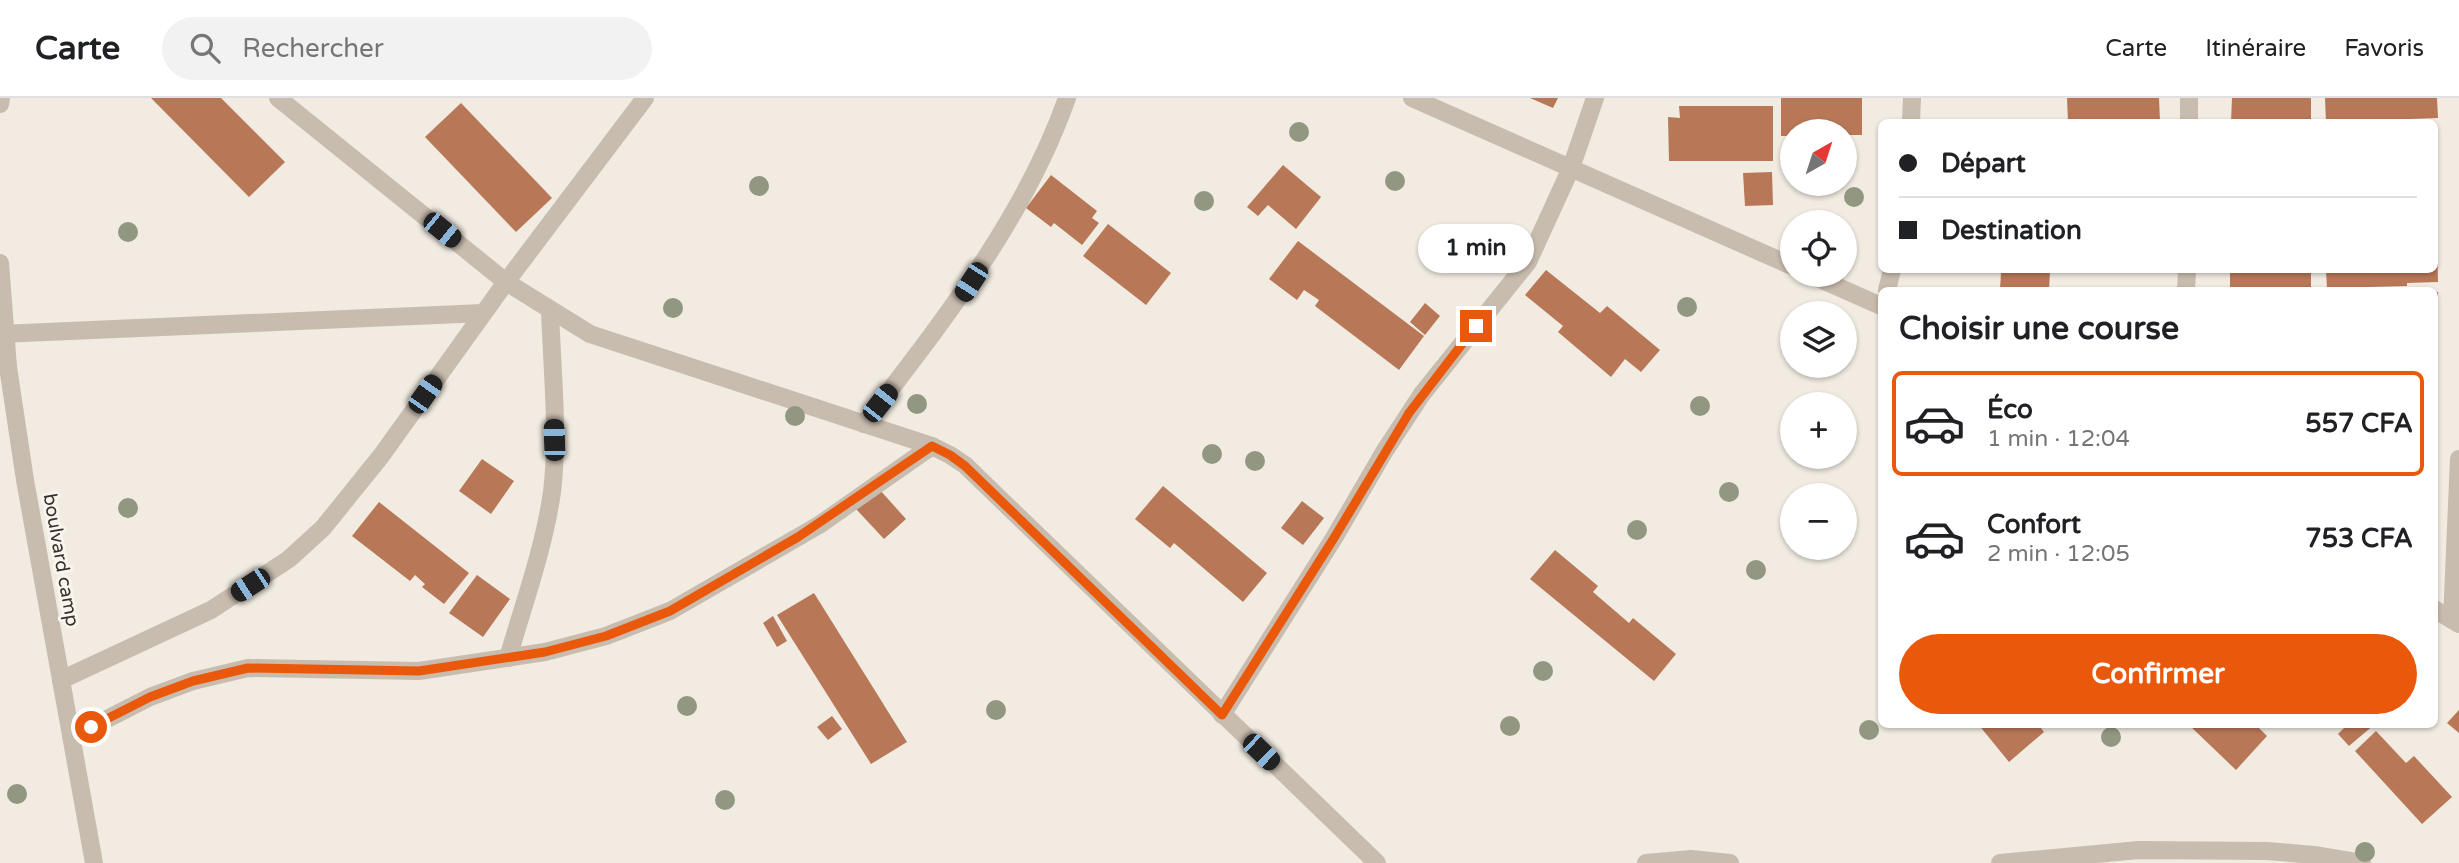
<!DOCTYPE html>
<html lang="fr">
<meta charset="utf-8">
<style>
body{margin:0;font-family:"Varela Round",sans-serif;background:#f2f2f2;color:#202124;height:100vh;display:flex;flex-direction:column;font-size:26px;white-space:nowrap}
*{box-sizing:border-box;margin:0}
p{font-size:23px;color:#757577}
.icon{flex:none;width:38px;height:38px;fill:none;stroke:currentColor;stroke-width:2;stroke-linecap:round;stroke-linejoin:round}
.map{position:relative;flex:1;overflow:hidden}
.drawer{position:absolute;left:1878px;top:189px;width:560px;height:441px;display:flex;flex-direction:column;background:#fff;border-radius:10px;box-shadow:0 2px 5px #0004}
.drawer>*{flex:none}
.guide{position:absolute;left:1878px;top:21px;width:560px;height:154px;border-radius:10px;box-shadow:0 2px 5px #0004;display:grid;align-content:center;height:154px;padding:0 21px;background:#fff}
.needle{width:46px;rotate:39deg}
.buttons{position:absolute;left:1780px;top:21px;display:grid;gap:14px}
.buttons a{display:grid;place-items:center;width:77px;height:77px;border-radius:50%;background:#fff;box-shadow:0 2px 5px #0004;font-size:35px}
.end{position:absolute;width:32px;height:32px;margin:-16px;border:9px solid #ea580c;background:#fff;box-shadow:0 0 0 4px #fff}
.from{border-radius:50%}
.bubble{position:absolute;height:49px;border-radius:24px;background:#fff;box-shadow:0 2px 5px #0004;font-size:23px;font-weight:700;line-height:49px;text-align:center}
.car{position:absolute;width:21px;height:42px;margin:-21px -10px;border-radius:9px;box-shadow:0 0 5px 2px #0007;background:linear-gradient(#222 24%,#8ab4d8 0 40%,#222 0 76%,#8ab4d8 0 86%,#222 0)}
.guide b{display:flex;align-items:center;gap:24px;height:66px;font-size:26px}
.guide b+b{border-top:2px solid #e0e0e0}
.guide i{width:18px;height:18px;background:#202124}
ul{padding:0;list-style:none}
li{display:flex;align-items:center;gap:21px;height:105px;margin:0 14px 10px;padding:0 7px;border:4px solid transparent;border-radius:10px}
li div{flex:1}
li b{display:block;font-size:26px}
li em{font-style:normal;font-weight:700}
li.active{border-color:#ea580c}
li>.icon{width:63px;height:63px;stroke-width:1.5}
h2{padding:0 21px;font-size:32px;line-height:84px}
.cta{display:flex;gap:14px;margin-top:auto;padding:14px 21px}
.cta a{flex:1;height:80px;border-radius:42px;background:#ea580c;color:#fff;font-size:28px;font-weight:700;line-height:80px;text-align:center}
header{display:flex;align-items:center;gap:42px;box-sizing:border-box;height:98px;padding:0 35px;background:#fff;border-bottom:2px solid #e0e0e0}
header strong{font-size:33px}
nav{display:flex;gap:38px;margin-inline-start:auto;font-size:24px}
.search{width:490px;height:63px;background:#f2f2f2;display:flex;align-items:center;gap:18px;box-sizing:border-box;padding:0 24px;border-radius:38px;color:#757577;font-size:26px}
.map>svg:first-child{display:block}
</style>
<header>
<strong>Carte</strong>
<div class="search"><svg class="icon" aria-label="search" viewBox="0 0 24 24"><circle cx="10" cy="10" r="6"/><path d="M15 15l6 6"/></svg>Rechercher</div>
<nav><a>Carte</a><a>Itinéraire</a><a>Favoris</a></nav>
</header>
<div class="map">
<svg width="2459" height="765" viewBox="0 0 2459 765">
<rect width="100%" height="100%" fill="#f1ebe1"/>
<g fill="#b87857">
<polygon points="151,0 221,0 285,64 249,99"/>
<polygon points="1530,0 1558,0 1553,10"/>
<polygon points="1781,0 1862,0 1862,37 1844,37 1844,33 1792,33 1792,38 1781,38"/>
<polygon points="2067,0 2159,0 2160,24 2068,24"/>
<polygon points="2232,0 2311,0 2311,24 2231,24"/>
<polygon points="2325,0 2437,0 2438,20 2326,24"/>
<polygon points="461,5 552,100 516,134 425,39"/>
<polygon points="1679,8 1773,8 1773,63 1669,63 1668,19 1680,20"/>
<polygon points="1283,67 1321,99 1296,131 1268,107 1258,118 1247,109"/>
<polygon points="1772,74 1773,107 1745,108 1743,75"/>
<polygon points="1051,77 1097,113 1092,120 1099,125 1082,147 1054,125 1051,129 1026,110"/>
<polygon points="1108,126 1171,175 1146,207 1083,158"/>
<polygon points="2434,140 2437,140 2438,184 2407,185 2407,188 2327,190 2326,172 2434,172"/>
<polygon points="1298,143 1424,238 1399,272 1315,208 1319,202 1304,192 1297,202 1269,181"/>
<polygon points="1546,172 1600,215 1607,208 1660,252 1641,274 1625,261 1611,279 1558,234 1563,228 1525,197"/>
<polygon points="1994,172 2050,172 2049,192 2000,192 2001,174 1994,174"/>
<rect x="2230" y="172" width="81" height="20"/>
<rect x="2434" y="194" width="4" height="47"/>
<polygon points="1425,205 1440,218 1425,237 1410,224"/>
<polygon points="482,361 514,383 491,416 459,393"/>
<polygon points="1163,388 1267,475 1243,504 1174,445 1170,450 1135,421"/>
<polygon points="879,391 906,421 884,441 856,411"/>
<polygon points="1302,403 1324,420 1303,447 1281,430"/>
<polygon points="379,404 469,475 444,506 422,489 425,486 415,477 410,483 352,438"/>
<polygon points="1555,452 1598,488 1593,494 1629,525 1633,520 1676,556 1654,583 1530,481"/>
<polygon points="477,477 510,501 483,539 449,515"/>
<polygon points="814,495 907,644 871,666 777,517"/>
<polygon points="773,518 787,543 777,549 763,525"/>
<polygon points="2459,612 2459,635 2447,625"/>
<polygon points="832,618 842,631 828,642 817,629"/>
<polygon points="1978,626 2038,626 2044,634 2009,664"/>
<polygon points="2188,626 2255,626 2267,638 2236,672"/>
<polygon points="2348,626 2375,626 2349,648 2338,636"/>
<polygon points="2376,633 2406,665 2414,658 2452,699 2422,726 2355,653"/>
</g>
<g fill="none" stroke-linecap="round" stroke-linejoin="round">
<g stroke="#c8bcae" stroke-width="18">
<polyline points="278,0 506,184 590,236 932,348 950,357 965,367 1377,765"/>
<polyline points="1412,0 1792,168"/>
<polyline points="0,6 1,0"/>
<polyline points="1911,24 1912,0"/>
<polyline points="2189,24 2189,0"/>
<polyline points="0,165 8,269 25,382 94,765"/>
<polyline points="1811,177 1881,208"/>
<polyline points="1887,192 1892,172"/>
<polyline points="2186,192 2187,172"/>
<polyline points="0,236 483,215"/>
<path d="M864 326C942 224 1024 122 1067 0"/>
<polyline points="2434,511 2459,526"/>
<polyline points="2452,522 2459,361"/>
<path d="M508 560C524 505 544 450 552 394 559 336 552 271 550 213"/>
<polyline points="61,582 211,512 289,461 323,430 381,358 506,184 645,0"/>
<polyline points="1222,617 1334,440 1384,354 1422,296 1528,164 1571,70 1595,0"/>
<polyline points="72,639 150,599 193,583 248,570 419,573 545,554 606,538 670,513 819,427 932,348"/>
<polyline points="1646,765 1691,761 1730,765"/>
<polyline points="2000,765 2139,752 2267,753 2314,757 2362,765"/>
</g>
</g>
<g fill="#929781">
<circle cx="1299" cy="34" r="10"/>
<circle cx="1395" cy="83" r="10"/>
<circle cx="759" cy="88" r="10"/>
<circle cx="1854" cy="99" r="10"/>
<circle cx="1204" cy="103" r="10"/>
<circle cx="128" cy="134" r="10"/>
<circle cx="1687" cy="209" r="10"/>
<circle cx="673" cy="210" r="10"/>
<circle cx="917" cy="306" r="10"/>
<circle cx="1700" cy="308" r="10"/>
<circle cx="795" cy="318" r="10"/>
<circle cx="1212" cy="356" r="10"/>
<circle cx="1255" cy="363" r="10"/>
<circle cx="1729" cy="394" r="10"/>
<circle cx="128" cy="410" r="10"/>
<circle cx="1637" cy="432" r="10"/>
<circle cx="1756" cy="472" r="10"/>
<circle cx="1543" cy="573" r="10"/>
<circle cx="687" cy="608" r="10"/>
<circle cx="996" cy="612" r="10"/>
<circle cx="1510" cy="628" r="10"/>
<circle cx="1869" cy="632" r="10"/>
<circle cx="2111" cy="639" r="10"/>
<circle cx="17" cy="696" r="10"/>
<circle cx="725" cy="702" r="10"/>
<circle cx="2365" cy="754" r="10"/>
</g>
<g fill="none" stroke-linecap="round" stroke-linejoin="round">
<polyline stroke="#ea580c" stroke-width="9" points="91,629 150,599 193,583 248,570 419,573 545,554 606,538 670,513 798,439 932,348 950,357 965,368 1222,617 1334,440 1409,315 1476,228"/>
</g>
<g text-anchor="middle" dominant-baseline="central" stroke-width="6" stroke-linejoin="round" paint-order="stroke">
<g font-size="19" fill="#37302b" stroke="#f9f4ed">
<text transform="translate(61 462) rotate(80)">boulvard camp</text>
</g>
</g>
</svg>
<div class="buttons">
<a><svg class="needle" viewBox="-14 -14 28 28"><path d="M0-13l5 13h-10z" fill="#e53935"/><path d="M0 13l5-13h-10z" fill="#757577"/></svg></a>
<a><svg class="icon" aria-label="locate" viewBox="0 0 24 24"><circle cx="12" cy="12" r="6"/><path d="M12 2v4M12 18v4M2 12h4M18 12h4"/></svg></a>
<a><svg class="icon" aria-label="layers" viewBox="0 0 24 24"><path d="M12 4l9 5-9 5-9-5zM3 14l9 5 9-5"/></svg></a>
<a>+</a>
<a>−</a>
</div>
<i class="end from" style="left:91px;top:629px"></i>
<i class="end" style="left:1476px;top:228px"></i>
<div class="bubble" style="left:1418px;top:126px;width:116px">1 min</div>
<i class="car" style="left:442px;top:132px;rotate:129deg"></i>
<i class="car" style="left:971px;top:184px;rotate:213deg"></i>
<i class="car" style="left:425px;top:296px;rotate:35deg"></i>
<i class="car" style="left:880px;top:305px;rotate:38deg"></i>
<i class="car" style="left:554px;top:342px;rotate:358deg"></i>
<i class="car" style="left:250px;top:487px;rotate:237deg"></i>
<i class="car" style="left:1261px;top:654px;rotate:134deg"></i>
<div class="guide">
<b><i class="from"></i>Départ</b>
<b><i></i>Destination</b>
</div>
<section class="drawer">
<h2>Choisir une course</h2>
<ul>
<li class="active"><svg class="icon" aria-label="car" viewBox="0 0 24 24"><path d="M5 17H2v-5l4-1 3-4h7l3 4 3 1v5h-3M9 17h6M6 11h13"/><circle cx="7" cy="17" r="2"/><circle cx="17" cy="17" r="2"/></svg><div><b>Éco</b><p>1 min · 12:04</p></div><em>557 CFA</em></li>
<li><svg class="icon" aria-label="car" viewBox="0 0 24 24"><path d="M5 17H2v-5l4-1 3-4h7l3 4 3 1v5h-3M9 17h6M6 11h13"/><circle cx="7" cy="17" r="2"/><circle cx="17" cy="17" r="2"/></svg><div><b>Confort</b><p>2 min · 12:05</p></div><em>753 CFA</em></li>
</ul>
<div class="cta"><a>Confirmer</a></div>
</section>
</div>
